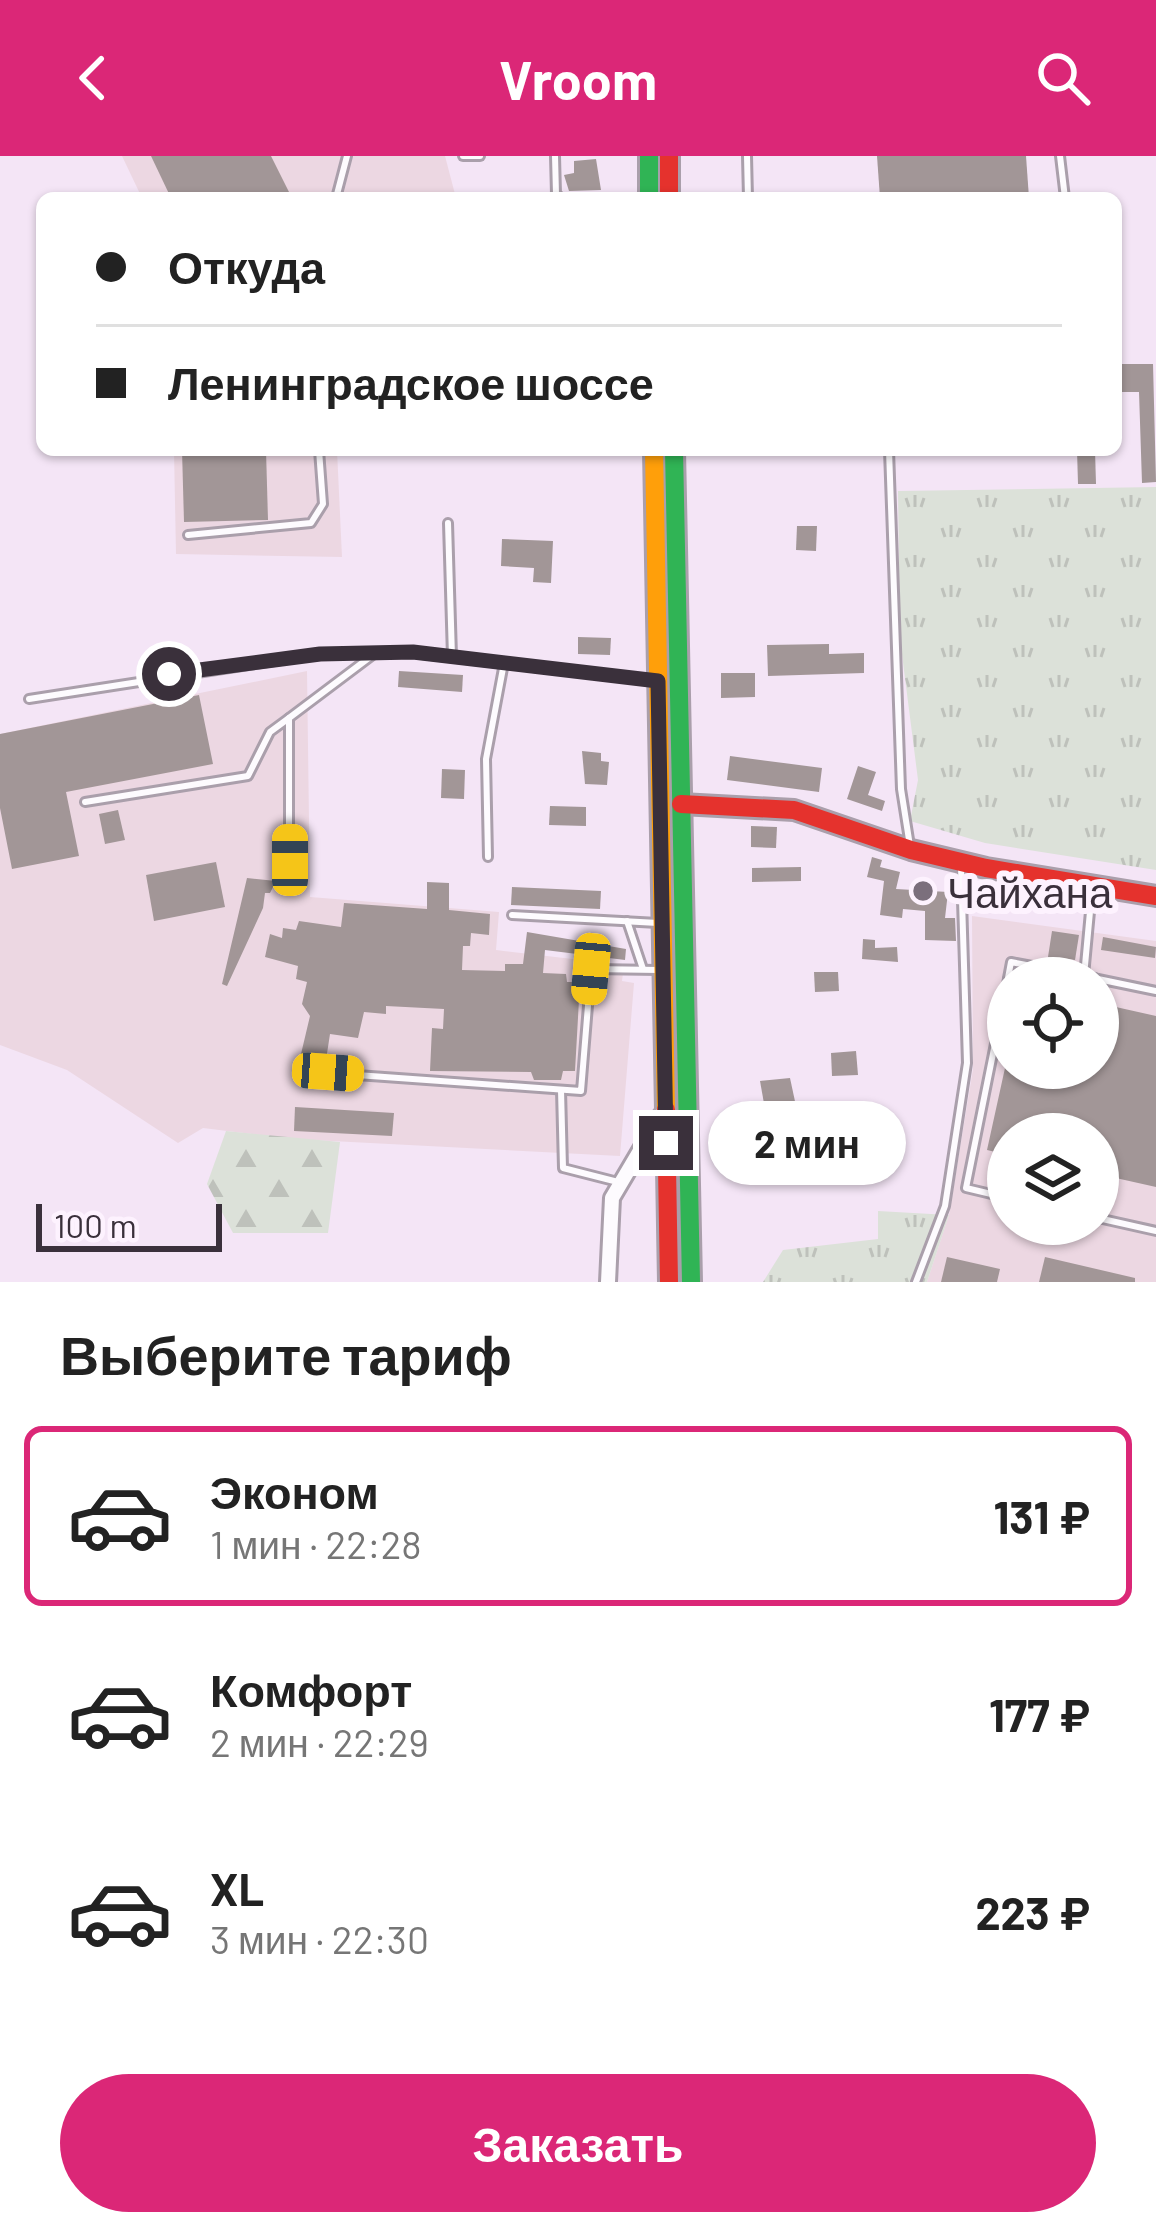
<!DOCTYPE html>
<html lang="ru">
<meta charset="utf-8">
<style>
body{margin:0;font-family:Barlow,sans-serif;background:#f2f2f2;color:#222;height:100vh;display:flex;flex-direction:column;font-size:45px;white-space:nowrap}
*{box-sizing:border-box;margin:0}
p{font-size:39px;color:#767676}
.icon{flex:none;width:66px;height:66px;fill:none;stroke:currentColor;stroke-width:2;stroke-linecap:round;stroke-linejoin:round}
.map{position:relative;height:1126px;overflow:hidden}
.details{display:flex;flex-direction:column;background:#fff;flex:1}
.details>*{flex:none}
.guide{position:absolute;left:36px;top:36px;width:1086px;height:264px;border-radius:18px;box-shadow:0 3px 9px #0004;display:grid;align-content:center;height:264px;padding:0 60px;background:#fff}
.fabs{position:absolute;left:987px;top:801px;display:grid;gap:24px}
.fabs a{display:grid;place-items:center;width:132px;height:132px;border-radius:50%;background:#fff;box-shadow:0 3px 9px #0004;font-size:60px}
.scale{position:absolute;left:36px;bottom:30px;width:186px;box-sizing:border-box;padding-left:12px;border:6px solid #3a303b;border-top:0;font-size:33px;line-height:42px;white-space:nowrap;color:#3a303b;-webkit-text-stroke:9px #fdf2fe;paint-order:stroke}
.end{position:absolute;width:54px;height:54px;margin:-27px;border:15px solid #3a303b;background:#fff;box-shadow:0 0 0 6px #fff}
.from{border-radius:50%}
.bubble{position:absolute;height:84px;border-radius:42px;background:#fff;box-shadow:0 3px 9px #0004;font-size:39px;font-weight:700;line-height:84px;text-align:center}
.car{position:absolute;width:36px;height:72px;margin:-36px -18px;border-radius:15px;box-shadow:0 0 9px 3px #0007;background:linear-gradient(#f5c518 24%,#345 0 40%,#f5c518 0 76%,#345 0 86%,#f5c518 0)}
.guide b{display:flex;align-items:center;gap:42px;height:114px;font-size:45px}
.guide b+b{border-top:3px solid #e0e0e0}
.guide i{width:30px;height:30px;background:#222}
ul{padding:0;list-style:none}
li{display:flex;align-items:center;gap:36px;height:180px;margin:0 24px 18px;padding:0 36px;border:6px solid transparent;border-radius:18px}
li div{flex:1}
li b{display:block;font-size:45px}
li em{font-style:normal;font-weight:700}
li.current{border-color:#db2777}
li>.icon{width:108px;height:108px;stroke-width:1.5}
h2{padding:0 60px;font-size:54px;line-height:144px}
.button{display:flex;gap:24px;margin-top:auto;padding:24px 60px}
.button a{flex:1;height:138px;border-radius:72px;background:#db2777;color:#fff;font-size:48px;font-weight:700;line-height:138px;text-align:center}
header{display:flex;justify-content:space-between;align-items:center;height:156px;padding:0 60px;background:#db2777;color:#fff;font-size:54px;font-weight:700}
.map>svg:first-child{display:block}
</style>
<header><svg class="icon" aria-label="back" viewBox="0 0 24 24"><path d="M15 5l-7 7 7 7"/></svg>Vroom<svg class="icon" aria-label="search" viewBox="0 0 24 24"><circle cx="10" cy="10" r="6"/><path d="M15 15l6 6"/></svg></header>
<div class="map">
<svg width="1156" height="1126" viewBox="0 0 1156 1126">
<defs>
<pattern id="grass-tufts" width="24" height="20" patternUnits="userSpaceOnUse" patternTransform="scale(3)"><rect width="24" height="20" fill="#dce1d9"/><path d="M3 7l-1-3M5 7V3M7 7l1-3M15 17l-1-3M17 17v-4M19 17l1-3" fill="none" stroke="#bec1bb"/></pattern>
<pattern id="forest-firs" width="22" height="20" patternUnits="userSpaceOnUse" patternTransform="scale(3)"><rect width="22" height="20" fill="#dce1d9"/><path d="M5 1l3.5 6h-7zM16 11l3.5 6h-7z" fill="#bec1bb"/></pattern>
</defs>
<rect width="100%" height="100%" fill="#f4e5f6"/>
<g fill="#ecd7e2" fill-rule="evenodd">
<polygon points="122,0 445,0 456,42 142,42"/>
<polygon points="174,294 337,294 342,401 176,398"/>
<polygon points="307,515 310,741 499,756 496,794 624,809 622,825 634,827 620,1000 293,983 203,972 178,987 67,914 0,889 0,578"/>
<path d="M972 760 1156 785V1126H927L949 1059 973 913ZM1008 822H1098V912H1008ZM1008 978H1098V1068H1008Z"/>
</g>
<g fill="url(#grass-tufts)">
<polygon points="1156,331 1156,714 985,687 910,665 918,624 900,483 898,335"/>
<polygon points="878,1055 949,1059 927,1126 763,1126 783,1094 878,1083"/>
</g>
<polygon fill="url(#forest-firs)" points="226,975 340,986 328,1077 233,1077 207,1028"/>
<g fill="#a29697">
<polygon points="151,0 271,0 292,42 171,42"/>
<polygon points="877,0 1026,0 1029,42 880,42"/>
<polygon points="596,3 601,34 569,35 564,19 574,17 574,5"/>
<polygon points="1116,208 1153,208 1156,326 1142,327 1139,236 1116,236"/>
<polygon points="182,294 266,294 268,364 184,366"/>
<polygon points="1077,294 1095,294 1096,328 1078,328"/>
<polygon points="797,370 817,370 816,395 796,394"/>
<polygon points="502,383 553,385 551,427 533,426 534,412 501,410"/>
<polygon points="578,481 611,482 610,499 578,498"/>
<polygon points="829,488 829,498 864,497 864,517 768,520 767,489"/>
<polygon points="399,515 463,519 462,536 398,531"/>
<polygon points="721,517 755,517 755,541 721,542"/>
<polygon points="199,539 213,608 66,636 79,700 12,713 0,652 0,578"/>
<polygon points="582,595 601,597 601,605 609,606 607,629 585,628"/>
<polygon points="730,600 822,612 819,636 727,624"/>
<polygon points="858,610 876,616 868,639 885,645 882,655 847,643"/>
<polygon points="442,613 465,614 464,643 441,642"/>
<polygon points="550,650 586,651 586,670 549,669"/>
<polygon points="118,654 125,684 105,688 99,658"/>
<polygon points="751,670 777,671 776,692 751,691"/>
<polygon points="872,701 882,704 880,711 900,716 896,733 948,736 945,762 955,762 956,785 925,784 925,755 903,753 902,762 880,759 884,725 867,721"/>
<polygon points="216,706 225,751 154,765 146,719"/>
<polygon points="801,711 801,725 752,726 752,712"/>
<polygon points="247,722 276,725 270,737 265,737 263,752 227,830 222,828"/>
<polygon points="427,726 449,727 449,754 490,758 489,779 471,777 470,790 463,790 462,814 505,815 505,808 523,808 527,776 626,793 625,804 545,794 543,817 566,818 567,826 580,826 575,915 563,915 561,924 534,924 531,916 430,915 432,872 443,873 444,853 386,850 386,858 364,856 358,882 330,878 326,904 301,898 310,860 302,848 307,826 296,823 298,810 265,801 270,778 282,782 283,772 296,774 299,765 341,771 344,747 427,753"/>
<polygon points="512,731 601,735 600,753 511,749"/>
<polygon points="1052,775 1079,779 1075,804 1048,801"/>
<polygon points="1103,781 1156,791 1155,802 1101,794"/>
<polygon points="863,783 875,784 875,792 897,791 898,806 862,803"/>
<polygon points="814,816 838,816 839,835 815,836"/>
<polygon points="1098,847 1156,860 1156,1031 1098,1018 1098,978 1008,978 1008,999 987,994 1005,912 1098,912"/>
<polygon points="856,895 858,919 832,920 831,897"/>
<polygon points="790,922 796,950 765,953 760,925"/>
<polygon points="295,951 394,957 392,980 294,975"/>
<polygon points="770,968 811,970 811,983 770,982"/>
<polygon points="947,1101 1000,1113 997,1126 941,1126"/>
<polygon points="1045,1101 1135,1122 1135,1126 1039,1126"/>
</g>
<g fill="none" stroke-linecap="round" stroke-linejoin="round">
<g stroke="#aa9fab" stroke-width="12">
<g id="lane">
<polyline points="463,0 480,0"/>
<polyline points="555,0 556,38 561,42"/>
<polyline points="747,0 748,42"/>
<polyline points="1060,0 1065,42"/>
<polyline points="336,42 347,0"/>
<polyline points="889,294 901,633 910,690"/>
<polyline points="448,367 452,501"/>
<polyline points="188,379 311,367 323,348 319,294"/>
<polyline points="29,543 320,498 413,497 654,525"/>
<polyline points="85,646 248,620 270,576 289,562"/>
<polyline points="488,701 486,603 504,507"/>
<polyline points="289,704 289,562 374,498"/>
<polyline points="512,759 658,767"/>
<polyline points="627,765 643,813"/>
<polyline points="1084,820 1092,734"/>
<polyline points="1008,822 1011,806 1095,822"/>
<polyline points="1008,823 966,1032 1008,1042"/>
<polyline points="1098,823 1156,835"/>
<polyline points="329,917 581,935 591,813 659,814"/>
<polyline points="561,934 563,1012 618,1026"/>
<polyline points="1098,1062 1156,1075"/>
<polyline points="916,1126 945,1050 967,907 961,711"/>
</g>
</g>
<g stroke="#aa9fab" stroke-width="20">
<polyline id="street" points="608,1126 612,1042 661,959"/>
</g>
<g stroke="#aa9fab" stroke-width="24">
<g id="fast">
<polyline points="649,0 649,42"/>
<polyline points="674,294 691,1126"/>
</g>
</g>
<g stroke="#aa9fab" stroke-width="24">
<polyline id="slow" points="654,294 666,954"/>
</g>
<g stroke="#aa9fab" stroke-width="24">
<g id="jam">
<polyline points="669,0 669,42"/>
<polyline points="681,648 794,654 911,694 986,712 1156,740"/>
<polyline points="666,954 669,1126"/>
</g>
</g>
<use href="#lane" stroke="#fdfbfe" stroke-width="6"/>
<use href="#street" stroke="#fdfbfe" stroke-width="14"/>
<use href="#fast" stroke="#30b455" stroke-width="18"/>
<use href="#slow" stroke="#ff9f0a" stroke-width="18"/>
<use href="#jam" stroke="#e5322d" stroke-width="18"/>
</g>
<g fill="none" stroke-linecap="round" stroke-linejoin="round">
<polyline stroke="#3a303b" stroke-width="15" points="169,518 320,498 413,496 658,525 666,987"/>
</g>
<circle fill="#7b6f7c" stroke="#fdf2fe" stroke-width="4.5" cx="923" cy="735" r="12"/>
<g text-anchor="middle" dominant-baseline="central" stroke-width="12" stroke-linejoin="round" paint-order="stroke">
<g font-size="42" fill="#3a303b" stroke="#fdf2fe" text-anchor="start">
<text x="947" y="735">Чайхана</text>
</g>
</g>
</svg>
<div class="fabs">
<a><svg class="icon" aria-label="locate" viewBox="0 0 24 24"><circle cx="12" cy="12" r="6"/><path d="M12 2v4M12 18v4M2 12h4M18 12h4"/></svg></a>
<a><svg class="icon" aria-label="layers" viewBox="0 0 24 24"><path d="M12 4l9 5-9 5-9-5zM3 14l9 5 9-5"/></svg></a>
</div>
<div class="scale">100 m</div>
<i class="end from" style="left:169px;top:518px"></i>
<i class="end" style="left:666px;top:987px"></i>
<div class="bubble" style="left:708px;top:945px;width:198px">2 мин</div>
<i class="car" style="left:290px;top:704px;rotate:0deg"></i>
<i class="car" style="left:591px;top:813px;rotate:185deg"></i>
<i class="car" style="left:328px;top:916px;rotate:94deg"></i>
<div class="guide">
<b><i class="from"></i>Откуда</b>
<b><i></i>Ленинградское шоссе</b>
</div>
</div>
<section class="details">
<h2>Выберите тариф</h2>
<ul>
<li class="current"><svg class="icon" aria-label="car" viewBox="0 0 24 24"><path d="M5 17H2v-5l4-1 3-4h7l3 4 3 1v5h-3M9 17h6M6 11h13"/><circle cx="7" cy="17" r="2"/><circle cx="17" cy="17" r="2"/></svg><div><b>Эконом</b><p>1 мин · 22:28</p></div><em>131 ₽</em></li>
<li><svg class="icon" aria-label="car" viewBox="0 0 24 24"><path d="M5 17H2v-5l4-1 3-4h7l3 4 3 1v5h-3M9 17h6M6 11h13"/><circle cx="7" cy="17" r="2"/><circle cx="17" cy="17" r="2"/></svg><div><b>Комфорт</b><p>2 мин · 22:29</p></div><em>177 ₽</em></li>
<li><svg class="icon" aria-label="car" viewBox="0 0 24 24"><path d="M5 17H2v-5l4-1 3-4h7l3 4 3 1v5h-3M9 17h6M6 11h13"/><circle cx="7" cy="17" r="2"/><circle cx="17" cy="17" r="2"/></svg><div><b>XL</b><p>3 мин · 22:30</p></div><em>223 ₽</em></li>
</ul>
<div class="button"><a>Заказать</a></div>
</section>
